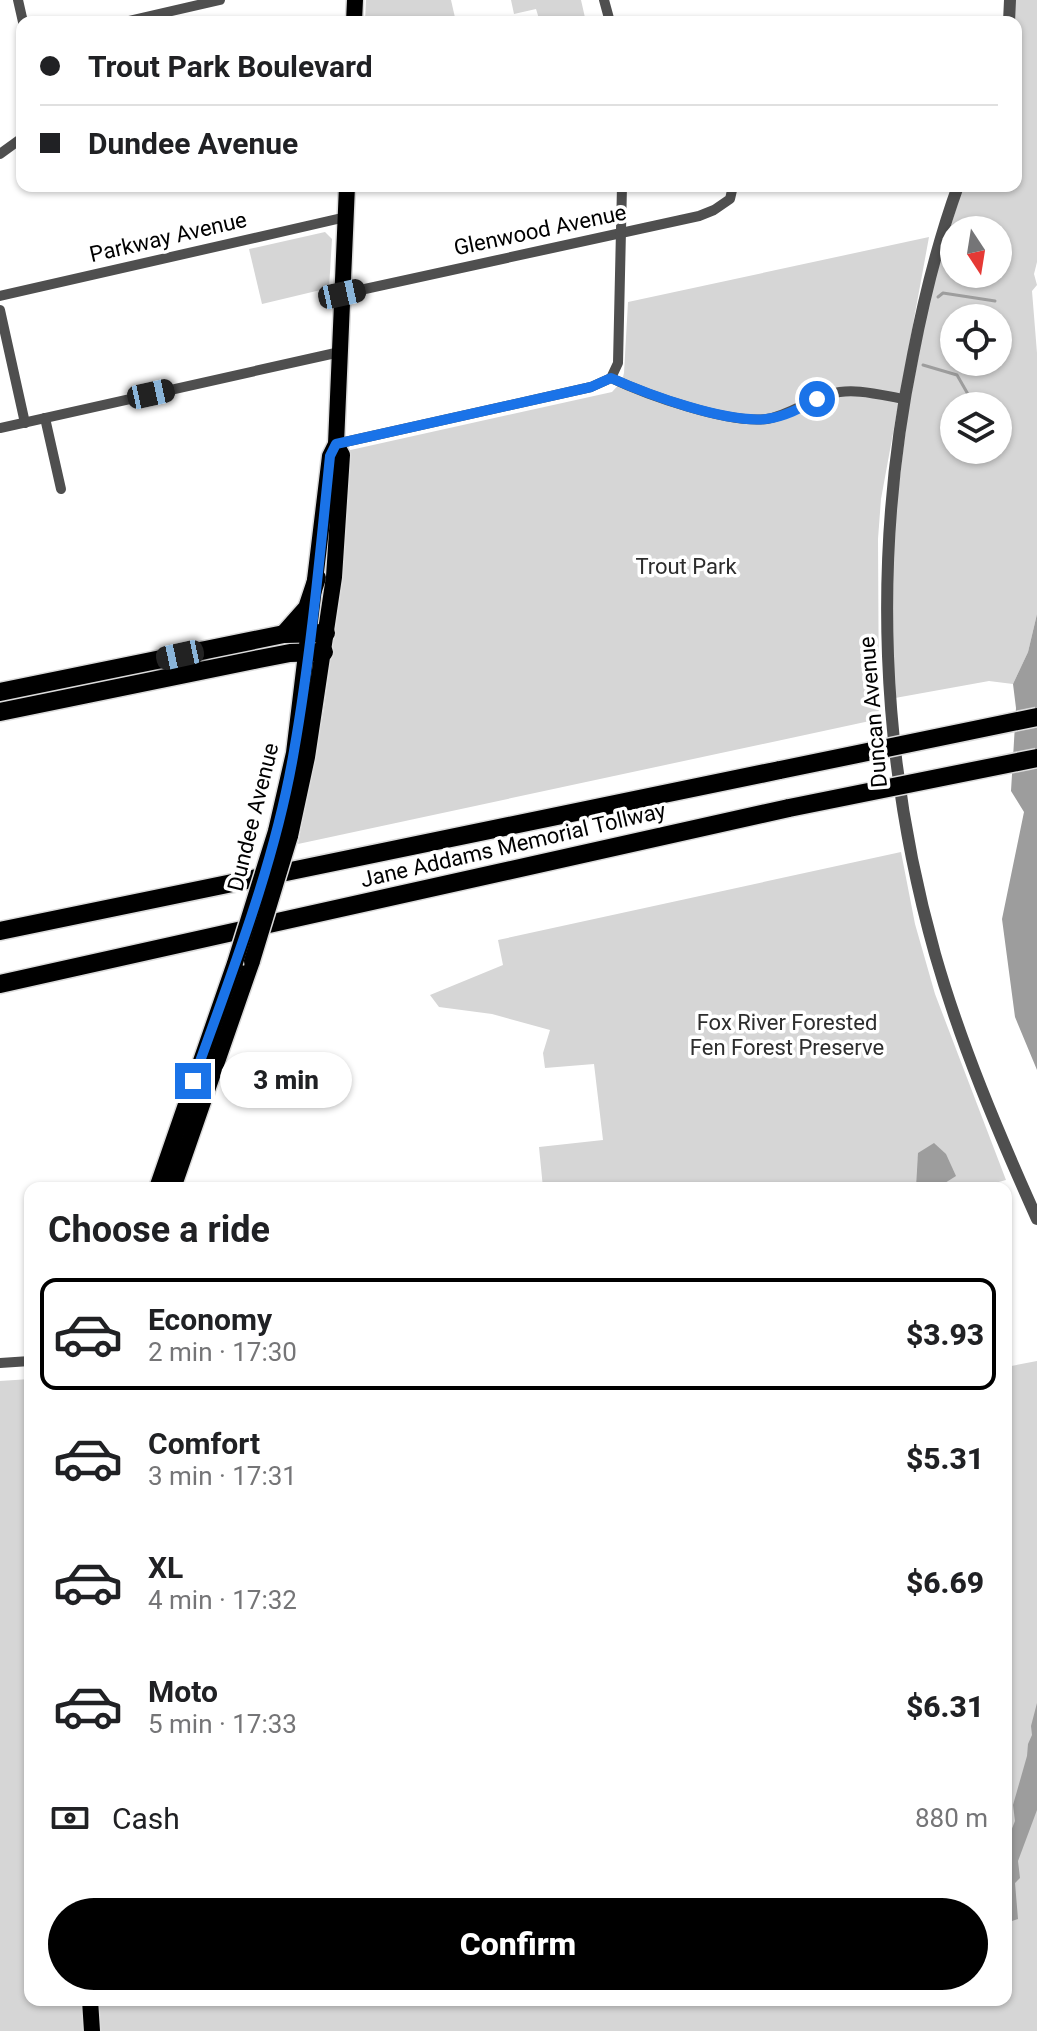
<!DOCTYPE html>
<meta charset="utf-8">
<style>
body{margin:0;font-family:Roboto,sans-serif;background:#f2f2f2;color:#202124;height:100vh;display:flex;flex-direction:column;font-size:30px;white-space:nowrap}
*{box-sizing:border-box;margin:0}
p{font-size:26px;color:#757577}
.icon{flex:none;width:44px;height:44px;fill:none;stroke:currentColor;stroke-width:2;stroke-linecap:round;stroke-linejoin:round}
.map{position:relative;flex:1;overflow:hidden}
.panel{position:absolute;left:24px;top:1182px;width:988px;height:824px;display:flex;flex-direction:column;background:#fff;border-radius:16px;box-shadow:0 2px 6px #0004}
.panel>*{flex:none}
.hud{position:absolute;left:16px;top:16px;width:1006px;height:176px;border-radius:16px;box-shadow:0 2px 6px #0004;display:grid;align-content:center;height:176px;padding:0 24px;background:#fff}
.needle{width:52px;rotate:168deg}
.tools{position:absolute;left:940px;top:216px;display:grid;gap:16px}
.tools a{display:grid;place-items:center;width:72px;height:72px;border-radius:50%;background:#fff;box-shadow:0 2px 6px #0004;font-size:40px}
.end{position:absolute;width:36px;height:36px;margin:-18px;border:10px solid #1a73e8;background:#fff;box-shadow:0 0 0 4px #fff}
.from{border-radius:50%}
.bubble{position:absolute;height:56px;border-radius:28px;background:#fff;box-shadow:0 2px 6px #0004;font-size:26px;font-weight:800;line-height:56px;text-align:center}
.car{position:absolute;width:24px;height:48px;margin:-24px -12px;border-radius:10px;box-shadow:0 0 6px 2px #0007;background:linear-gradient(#222 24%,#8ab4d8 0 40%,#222 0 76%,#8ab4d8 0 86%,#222 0)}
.hud b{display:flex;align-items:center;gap:28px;height:76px;font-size:30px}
.hud b+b{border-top:2px solid #e0e0e0}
.hud i{width:20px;height:20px;background:#202124}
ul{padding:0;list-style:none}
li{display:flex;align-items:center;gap:24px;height:112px;margin:0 16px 12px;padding:0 8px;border:4px solid transparent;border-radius:16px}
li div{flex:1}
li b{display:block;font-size:30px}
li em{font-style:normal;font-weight:800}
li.on{border-color:#000}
li>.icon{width:72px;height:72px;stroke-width:1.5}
h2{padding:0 24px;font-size:36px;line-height:96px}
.pay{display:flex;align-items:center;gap:20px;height:88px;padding:0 24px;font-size:30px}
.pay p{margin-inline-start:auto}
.cta{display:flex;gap:16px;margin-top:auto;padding:16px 24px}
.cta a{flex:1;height:92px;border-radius:48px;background:#000;color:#fff;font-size:32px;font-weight:800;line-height:92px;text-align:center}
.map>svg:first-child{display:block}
</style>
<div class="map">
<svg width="1037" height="2031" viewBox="0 0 1037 2031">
<rect width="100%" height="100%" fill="#fff"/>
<g fill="#d6d6d6" fill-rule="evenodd">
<polygon points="366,0 451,0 456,22 365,22"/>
<polygon points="511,0 581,0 586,22 540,22 536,9 514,14"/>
<path d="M1015 0H1037V262L1034 274 1037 285 1032 291 1037 353V614L1028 652 1013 684 989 681 895 698 891 598 896 509 908 411 931 291 963 186H1016V22H1013ZM954 230H998V274H954ZM954 318H998V362H954ZM954 406H998V450H954Z"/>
<polygon points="325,232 332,239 329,288 262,304 249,249"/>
<polygon points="929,237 881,499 878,539 879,719 298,844 323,714 344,562 346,451 612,392 622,381 624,373 628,302"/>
<polygon points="901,852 915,924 935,994 1006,1180 977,1188 543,1188 539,1147 603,1140 594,1064 545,1068 543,1053 550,1030 492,1014 439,1007 430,995 503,965 498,940"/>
<polygon points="1037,1361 1037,2031 0,2031 0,1381 30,1379 30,2000 1006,2000 1006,1367"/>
</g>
<g fill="#9d9d9d">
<polygon points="1037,614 1037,1070 1015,1017 1002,919 1024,812 1011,791 1016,708 1013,684 1028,652"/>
<polygon points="934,1143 946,1154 956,1176 937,1188 916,1188 918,1153"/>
<polygon points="1037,1703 1037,1810 1018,1861 1020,1878 1015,1883 1018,1919 1006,1923 1008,1903 1006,1864 1009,1853 1009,1836 1015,1821 1013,1805 1027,1756 1028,1744 1032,1735 1031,1726"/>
</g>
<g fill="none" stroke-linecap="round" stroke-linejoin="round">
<g stroke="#9d9d9d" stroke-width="3">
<polyline points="938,297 943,293 995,301"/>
<polyline points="923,365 957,375 969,396"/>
</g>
<g stroke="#dbdbdb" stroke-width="19">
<g id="primary">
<polyline points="354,22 355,0"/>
<polyline points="276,831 294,753 330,456 336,444 347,186"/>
<polyline points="290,836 307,757 334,577 342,455 336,444"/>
<polyline points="157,1188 235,963"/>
<polyline points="173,1188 252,961"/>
<polyline points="90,2000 92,2031"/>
</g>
</g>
<g stroke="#dbdbdb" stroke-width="21">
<g id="motorway">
<polyline points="284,634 307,608 317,578"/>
<polyline points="0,692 284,634 326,633"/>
<polyline points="0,712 259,659 290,653 324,652"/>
<polyline points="0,931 780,770"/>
<polyline points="0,984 789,808"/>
</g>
</g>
<g stroke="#4f4f4f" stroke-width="10">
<polyline points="18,0 23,22"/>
<polyline points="604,0 610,22"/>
<polyline points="124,22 220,0"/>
<polyline points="0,154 22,138"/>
<polyline points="342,294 699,216 714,210 730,199 733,186"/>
<polyline points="0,296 346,217"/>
<polyline points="0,310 25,423"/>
<polyline points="611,378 618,363 622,186"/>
<polyline points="45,418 61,489"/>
<polyline points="0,428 340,352"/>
<path d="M336 444 591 387 611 378C647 395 728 424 767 419 790 415 808 400 830 394 853 387 881 395 904 399"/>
<polyline points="0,1363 30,1361"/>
</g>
<g stroke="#4f4f4f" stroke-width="12">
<polyline points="1009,22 1010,0"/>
<path d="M958 186C938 241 924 298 913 355 872 555 880 758 935 954 961 1045 998 1132 1037 1219"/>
</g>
<use href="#primary" stroke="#000" stroke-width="16"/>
<use href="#motorway" stroke="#000" stroke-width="18"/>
<g stroke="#dbdbdb" stroke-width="19" stroke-linecap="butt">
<g id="primary-bridge">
<polyline points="252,961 290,836"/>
<polyline points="235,963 276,831"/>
</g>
</g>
<g stroke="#dbdbdb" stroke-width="21" stroke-linecap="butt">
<g id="motorway-bridge">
<polyline points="780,770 1037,717"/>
<polyline points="789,808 1037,758"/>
</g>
</g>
<use href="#primary-bridge" stroke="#000" stroke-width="16"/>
<use href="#motorway-bridge" stroke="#000" stroke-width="18"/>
</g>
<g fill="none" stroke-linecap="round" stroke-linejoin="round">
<path stroke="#1a73e8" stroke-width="10" d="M193 1081C231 974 275 864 294 751 311 654 320 554 330 456L336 444 591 387 611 378C649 395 725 423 766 419 784 417 801 408 817 399"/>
</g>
<g text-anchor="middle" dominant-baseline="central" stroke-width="7" stroke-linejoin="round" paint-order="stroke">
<g font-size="22" fill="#000" stroke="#fff">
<text transform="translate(540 230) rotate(-12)">Glenwood Avenue</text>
<text transform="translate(168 237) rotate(-13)">Parkway Avenue</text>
<text transform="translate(873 712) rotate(-95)">Duncan Avenue</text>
<text transform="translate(253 817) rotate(-76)">Dundee Avenue</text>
<text transform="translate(513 845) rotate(-13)">Jane Addams Memorial Tollway</text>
</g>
<g font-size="22" fill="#2d2d2d" stroke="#fff">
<text x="686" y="566">Trout Park</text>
<text x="787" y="1022">Fox River Forested<tspan x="787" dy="25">Fen Forest Preserve</tspan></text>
</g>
</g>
</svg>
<div class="tools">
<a><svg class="needle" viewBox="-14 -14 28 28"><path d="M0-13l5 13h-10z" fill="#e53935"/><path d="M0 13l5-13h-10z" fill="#757577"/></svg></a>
<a><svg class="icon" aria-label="locate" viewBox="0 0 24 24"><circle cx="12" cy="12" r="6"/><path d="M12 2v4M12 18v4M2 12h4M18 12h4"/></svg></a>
<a><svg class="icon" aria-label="layers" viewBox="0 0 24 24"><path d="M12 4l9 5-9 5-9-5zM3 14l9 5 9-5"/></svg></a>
</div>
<i class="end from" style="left:817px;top:399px"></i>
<i class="end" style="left:193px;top:1081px"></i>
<div class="bubble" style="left:220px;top:1052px;width:132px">3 min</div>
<i class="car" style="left:342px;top:294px;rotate:78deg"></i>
<i class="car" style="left:151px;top:394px;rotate:78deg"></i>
<i class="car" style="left:180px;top:655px;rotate:258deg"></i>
<div class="hud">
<b><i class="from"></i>Trout Park Boulevard</b>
<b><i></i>Dundee Avenue</b>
</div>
<section class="panel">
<h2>Choose a ride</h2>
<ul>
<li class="on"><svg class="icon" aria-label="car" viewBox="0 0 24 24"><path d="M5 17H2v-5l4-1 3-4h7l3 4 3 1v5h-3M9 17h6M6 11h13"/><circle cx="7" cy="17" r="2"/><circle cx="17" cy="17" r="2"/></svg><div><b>Economy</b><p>2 min · 17:30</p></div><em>$3.93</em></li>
<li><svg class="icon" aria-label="car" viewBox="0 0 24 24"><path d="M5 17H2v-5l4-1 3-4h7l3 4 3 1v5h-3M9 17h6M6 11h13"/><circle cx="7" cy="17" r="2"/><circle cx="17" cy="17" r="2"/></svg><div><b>Comfort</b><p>3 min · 17:31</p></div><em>$5.31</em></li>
<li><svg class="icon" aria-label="car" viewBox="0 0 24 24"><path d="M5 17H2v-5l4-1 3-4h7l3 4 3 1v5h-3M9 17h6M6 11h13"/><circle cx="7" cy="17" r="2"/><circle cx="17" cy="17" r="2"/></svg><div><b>XL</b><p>4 min · 17:32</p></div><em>$6.69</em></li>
<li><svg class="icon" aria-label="car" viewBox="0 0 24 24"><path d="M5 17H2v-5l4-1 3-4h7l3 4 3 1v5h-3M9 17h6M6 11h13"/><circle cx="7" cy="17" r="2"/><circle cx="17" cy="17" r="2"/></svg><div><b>Moto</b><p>5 min · 17:33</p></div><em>$6.31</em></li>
</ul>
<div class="pay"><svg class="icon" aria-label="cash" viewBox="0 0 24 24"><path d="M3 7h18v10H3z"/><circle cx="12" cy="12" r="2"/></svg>Cash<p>880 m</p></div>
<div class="cta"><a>Confirm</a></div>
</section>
</div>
